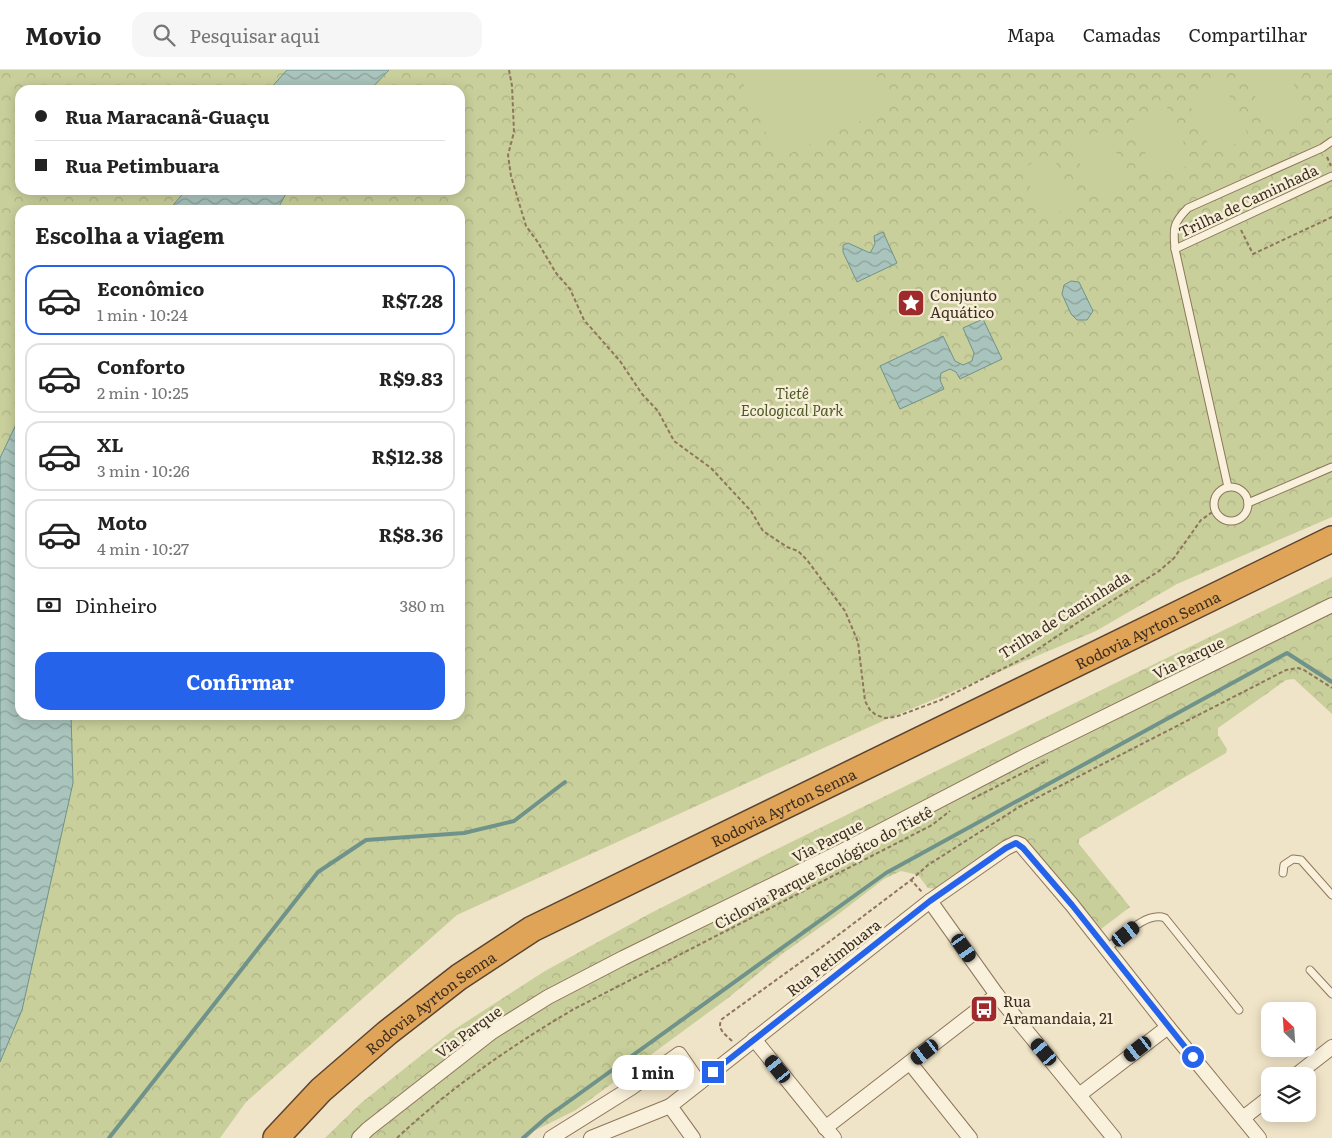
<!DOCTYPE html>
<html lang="pt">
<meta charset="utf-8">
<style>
body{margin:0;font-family:Literata,serif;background:#f6f6f6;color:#222;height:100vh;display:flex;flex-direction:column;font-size:19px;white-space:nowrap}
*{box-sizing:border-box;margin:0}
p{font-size:16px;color:#767676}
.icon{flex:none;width:28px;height:28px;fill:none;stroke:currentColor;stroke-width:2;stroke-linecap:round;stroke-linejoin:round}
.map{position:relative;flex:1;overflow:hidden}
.drawer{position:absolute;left:15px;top:135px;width:450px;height:515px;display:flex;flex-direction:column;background:#fff;border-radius:15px;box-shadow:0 2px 12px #0003}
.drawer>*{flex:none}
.hud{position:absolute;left:15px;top:15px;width:450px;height:110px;border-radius:15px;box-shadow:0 2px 12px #0003;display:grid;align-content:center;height:110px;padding:0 20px;background:#fff}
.needle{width:32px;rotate:335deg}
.controls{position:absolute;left:1261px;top:932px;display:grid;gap:10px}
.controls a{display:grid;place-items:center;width:55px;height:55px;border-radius:10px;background:#fff;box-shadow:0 2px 12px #0003;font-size:25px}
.end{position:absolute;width:22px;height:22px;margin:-11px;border:6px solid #2563eb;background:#fff;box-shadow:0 0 0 2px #fff}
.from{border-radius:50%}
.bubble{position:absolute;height:35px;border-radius:15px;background:#fff;box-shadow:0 2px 12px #0003;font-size:16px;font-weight:700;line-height:35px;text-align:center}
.car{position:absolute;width:15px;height:30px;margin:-15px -8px;border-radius:6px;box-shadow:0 0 4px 1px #0007;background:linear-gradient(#222 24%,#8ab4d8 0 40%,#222 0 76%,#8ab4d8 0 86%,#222 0)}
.hud b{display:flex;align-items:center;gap:18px;height:48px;font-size:19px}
.hud b+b{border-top:1px solid #e0e0e0}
.hud i{width:12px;height:12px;background:#222}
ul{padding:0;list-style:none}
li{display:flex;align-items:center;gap:15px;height:70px;margin:0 10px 8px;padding:0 10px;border:2px solid #e0e0e0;border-radius:15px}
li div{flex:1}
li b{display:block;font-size:19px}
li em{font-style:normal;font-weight:700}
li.active{border-color:#2563eb}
li>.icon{width:45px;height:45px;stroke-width:1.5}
h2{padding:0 20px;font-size:22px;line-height:60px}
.pay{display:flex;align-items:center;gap:12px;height:55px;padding:0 20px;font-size:19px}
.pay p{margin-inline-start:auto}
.action{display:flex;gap:10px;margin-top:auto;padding:10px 20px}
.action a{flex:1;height:58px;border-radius:15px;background:#2563eb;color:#fff;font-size:20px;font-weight:700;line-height:58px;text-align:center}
header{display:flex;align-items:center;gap:30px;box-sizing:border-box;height:70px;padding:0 25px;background:#fff;border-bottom:1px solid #e0e0e0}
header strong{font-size:24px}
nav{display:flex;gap:28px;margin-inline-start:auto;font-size:18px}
.search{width:350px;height:45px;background:#f6f6f6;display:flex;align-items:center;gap:12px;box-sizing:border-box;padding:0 18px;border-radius:15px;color:#767676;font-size:19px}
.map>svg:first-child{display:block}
</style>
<header>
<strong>Movio</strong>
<div class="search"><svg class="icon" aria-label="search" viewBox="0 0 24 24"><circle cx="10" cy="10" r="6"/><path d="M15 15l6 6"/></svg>Pesquisar aqui</div>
<nav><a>Mapa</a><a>Camadas</a><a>Compartilhar</a></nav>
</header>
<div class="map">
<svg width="1332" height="1068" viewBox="0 0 1332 1068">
<defs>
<pattern id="park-crowns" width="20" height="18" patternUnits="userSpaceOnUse" patternTransform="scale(1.25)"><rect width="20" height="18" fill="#c9cf9b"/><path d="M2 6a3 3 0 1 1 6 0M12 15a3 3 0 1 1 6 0" fill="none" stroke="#aeb285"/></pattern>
<pattern id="water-waves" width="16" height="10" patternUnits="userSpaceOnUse" patternTransform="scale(1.25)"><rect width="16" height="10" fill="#a9c4bc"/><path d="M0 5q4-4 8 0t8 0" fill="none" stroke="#8ba098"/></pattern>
</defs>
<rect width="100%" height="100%" fill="#f0e4c8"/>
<g fill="url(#park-crowns)" fill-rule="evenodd">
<path d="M0 0H1332V447L1177 514 1096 561 885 650 457 845 246 1032 220 1068H0ZM20 20H460V120H20ZM20 140H460V645H20Z"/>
<polygon points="1332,507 1332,644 1294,609 1286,610 1218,658 1218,665 1227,679 1226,683 1079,769 1079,774 1130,837 1101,859 1097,859 1024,768 1014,767 938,819 928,818 918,805 901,801 884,809 836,846 782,884 728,928 576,1040 534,1061 528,1068 325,1068 361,1033 452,961 545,901 649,844 777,779"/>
</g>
<g fill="#c9cf9b">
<polygon points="737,0 874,0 891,37 778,89"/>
<polygon points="1253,0 1287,0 1307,44 1271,60 1245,4"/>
<polygon points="1222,10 1249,67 1213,84 1186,27"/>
<polygon points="1166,35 1193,93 1157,109 1131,51"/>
<polygon points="1106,59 1129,112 1095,127 1071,74"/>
<polygon points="1052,84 1076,135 1045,149 1022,98"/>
</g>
<g fill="url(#water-waves)" stroke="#6f938a">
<polygon points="287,0 389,0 370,20 269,20"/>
<polygon points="186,120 288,120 277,140 169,140"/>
<polygon points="883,162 897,193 857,212 843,182 843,175 848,173 870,183 875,174 874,166"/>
<polygon points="1071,211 1079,212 1093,241 1087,250 1077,250 1071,244 1062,224 1064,215"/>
<polygon points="983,249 1002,289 960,309 956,302 950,299 941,303 940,310 944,319 900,339 880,296 943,266 955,291 963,295 972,291 974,283 963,258"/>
<polygon points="20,346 20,645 71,645 73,713 22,940 0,992 0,388"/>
</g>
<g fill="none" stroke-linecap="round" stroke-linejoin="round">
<g stroke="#6f938a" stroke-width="4">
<polyline points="109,1068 318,802 366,770 464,763 514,751 565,712"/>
<polyline points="523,1068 547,1047 886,803 1287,583 1332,612"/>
</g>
<g stroke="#8d765c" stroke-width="9">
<g id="lane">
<polyline points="1175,179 1332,106"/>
<circle cx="1231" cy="434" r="17"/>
<path d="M1228 417 1175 179C1173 158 1173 153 1188 138L1322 78 1332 71"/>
<polyline points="1248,433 1332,397"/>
<polyline points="1283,803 1284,795 1293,789 1301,790 1332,825"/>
<path d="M1106 879C1121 868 1146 841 1165 848L1239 940"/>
<polyline points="1310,900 1332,924"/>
</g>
</g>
<g stroke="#8d765c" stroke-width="16">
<g id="street">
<polyline points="930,831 997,925 1114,1068"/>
<polyline points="754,969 834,1068"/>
<polyline points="910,993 970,1068"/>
<polyline points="1295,1006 1332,977"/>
<polyline points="1079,1025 1168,957"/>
<polyline points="1243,1048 1270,1027"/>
<polyline points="825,1058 997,925"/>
<polyline points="359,1068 368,1059 492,962 548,927 623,888 844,780 1025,686 1332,535"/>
<polyline points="551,1068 631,1018 679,984 699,1013"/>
<polyline points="591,1068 670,1036"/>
<polyline points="693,1068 670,1036 930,831 1006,778 1016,773 1021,775 1072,835 1168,957 1259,1068"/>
</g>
</g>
<g stroke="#5b4430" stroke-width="28">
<g id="highway">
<path id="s1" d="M276 1068 321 1020 387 963 459 907 532 859 1332 469"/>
</g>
</g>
<g stroke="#8d765c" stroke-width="2" stroke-dasharray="4 2.5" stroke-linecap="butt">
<polyline points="509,0 512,16 514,62 508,85 511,106 526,156 537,171 556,203 570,219 584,250 620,291 642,324 658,341 674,371 711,398 751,441 763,461 787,477 798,481 807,490 845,541 858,572 865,631 870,640 876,645 885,648 895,647 941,630 1026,587 1077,553 1159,501 1174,488 1201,450 1214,441"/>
<polyline points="1327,87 1331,96"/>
<polyline points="1241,160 1253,184 1332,147"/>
<polyline points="972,729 1048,690"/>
<polyline points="911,810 928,795 1019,737 1286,600 1298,598 1304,600 1332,618"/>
<path d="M732 971C725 964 716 959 722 949L833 869 911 810 922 822"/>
<path d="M397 1068C450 1018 511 976 574 939L932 755 950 741"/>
</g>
<use href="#lane" stroke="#faf1dc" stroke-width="7"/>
<use href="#street" stroke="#faf1dc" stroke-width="14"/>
<use href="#highway" stroke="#e0a458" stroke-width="25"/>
</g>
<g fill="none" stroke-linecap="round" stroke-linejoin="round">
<polyline stroke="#2563eb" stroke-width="6" points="713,1002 930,831 1006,778 1016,773 1023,778 1072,835 1193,987"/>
</g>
<defs>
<g id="sight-square" transform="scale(1.4375)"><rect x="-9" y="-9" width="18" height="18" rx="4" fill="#9e2a2b" stroke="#f7eed8"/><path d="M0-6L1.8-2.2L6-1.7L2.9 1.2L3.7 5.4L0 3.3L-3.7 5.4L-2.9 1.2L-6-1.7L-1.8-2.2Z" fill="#fff"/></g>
<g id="bus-square" transform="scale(1.4375)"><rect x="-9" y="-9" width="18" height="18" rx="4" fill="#9e2a2b" stroke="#f7eed8"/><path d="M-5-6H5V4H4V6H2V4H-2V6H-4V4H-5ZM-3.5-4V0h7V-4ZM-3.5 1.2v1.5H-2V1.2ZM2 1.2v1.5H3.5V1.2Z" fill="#fff"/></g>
</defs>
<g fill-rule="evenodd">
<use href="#sight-square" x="911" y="233"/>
<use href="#bus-square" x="984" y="939"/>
</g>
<g text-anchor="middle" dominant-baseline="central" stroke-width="5" stroke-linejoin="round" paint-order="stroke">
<g font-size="15" fill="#3d2e20" stroke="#f7eed8">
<text transform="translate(1248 130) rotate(-25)">Trilha de Caminhada</text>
<text transform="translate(1064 544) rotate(-32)">Trilha de Caminhada</text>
<text stroke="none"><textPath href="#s1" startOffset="1016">Rodovia Ayrton Senna</textPath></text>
<text transform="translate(1188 587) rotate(-26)">Via Parque</text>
<text stroke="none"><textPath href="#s1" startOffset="611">Rodovia Ayrton Senna</textPath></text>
<text transform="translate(827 770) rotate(-27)">Via Parque</text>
<text transform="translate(823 797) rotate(-28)">Ciclovia Parque Ecológico do Tietê</text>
<text transform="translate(833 887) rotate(-38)">Rua Petimbuara</text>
<text stroke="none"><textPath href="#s1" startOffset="206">Rodovia Ayrton Senna</textPath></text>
<text transform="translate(468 961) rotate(-36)">Via Parque</text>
</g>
<g font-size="15" fill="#3d2e20" stroke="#f7eed8" text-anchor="start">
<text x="930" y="224">Conjunto<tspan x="930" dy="17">Aquático</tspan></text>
<text x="1003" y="930">Rua<tspan x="1003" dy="17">Aramandaia, 21</tspan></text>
</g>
<g font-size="15" font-style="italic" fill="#4d5a26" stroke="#f7eed8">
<text x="792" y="322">Tietê<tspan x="792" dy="17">Ecological Park</tspan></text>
</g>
</g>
</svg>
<div class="controls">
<a><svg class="needle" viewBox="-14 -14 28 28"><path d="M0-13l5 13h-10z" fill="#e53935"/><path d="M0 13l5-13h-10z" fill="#767676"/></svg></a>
<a><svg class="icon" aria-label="layers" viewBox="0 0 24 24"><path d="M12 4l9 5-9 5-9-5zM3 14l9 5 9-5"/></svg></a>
</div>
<i class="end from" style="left:1193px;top:987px"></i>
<i class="end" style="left:713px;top:1002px"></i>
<div class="bubble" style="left:612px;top:985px;width:82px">1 min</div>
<i class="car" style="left:1126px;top:864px;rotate:52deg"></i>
<i class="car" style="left:964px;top:878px;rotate:145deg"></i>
<i class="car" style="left:1138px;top:979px;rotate:232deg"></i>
<i class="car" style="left:925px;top:982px;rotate:232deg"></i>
<i class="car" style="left:1044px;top:982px;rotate:320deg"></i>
<i class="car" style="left:778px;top:999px;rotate:321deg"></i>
<div class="hud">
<b><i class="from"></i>Rua Maracanã-Guaçu</b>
<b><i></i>Rua Petimbuara</b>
</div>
<section class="drawer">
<h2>Escolha a viagem</h2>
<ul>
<li class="active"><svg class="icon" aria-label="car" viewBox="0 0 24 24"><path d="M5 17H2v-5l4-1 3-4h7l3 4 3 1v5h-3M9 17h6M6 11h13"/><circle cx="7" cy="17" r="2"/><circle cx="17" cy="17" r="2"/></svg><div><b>Econômico</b><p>1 min · 10:24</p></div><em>R$7.28</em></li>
<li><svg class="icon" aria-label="car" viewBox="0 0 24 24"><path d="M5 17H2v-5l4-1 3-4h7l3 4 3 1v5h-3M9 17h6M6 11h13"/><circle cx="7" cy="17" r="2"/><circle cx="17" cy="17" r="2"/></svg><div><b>Conforto</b><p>2 min · 10:25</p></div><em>R$9.83</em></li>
<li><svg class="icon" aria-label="car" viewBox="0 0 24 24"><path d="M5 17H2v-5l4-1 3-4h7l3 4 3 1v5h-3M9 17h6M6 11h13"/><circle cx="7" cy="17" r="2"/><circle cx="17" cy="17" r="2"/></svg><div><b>XL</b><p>3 min · 10:26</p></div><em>R$12.38</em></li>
<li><svg class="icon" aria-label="car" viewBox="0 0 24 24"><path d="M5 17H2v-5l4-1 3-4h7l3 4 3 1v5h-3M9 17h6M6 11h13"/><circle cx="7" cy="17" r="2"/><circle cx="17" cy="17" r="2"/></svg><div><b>Moto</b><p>4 min · 10:27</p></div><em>R$8.36</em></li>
</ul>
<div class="pay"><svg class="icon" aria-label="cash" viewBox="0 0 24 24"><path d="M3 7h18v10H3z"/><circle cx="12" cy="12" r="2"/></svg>Dinheiro<p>380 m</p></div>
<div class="action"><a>Confirmar</a></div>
</section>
</div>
